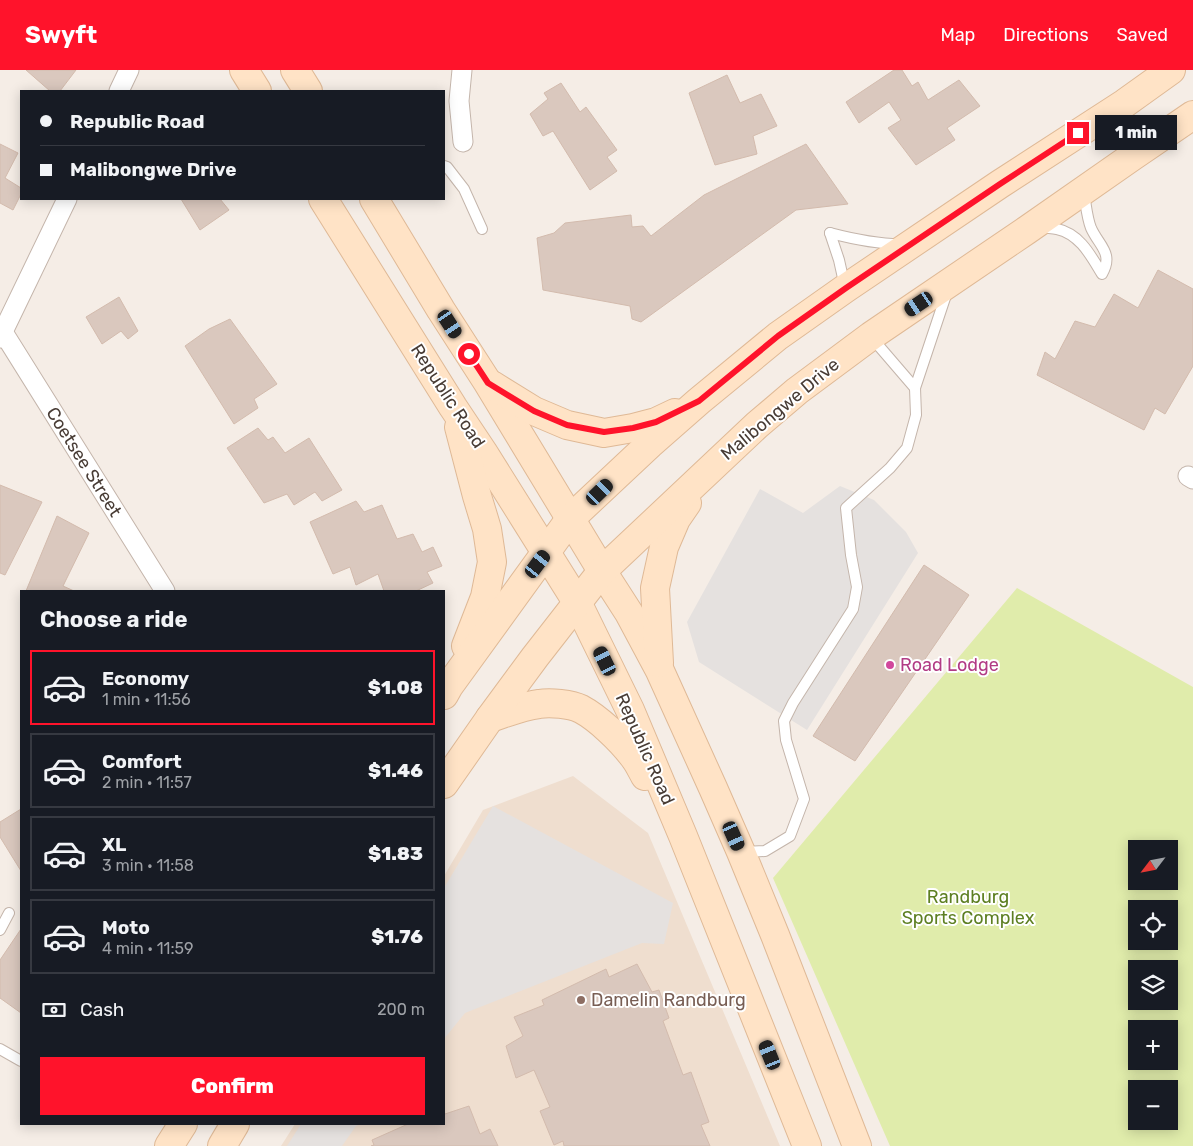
<!DOCTYPE html>
<meta charset="utf-8">
<style>
body{margin:0;font-family:Rubik,sans-serif;background:#20242c;color:#f1f3f6;height:100vh;display:flex;flex-direction:column;font-size:19px;white-space:nowrap}
*{box-sizing:border-box;margin:0}
p{font-size:16px;color:#9ea1a6}
.icon{flex:none;width:28px;height:28px;fill:none;stroke:currentColor;stroke-width:2;stroke-linecap:round;stroke-linejoin:round}
.map{position:relative;flex:1;overflow:hidden}
.sheet{position:absolute;left:20px;top:520px;width:425px;height:535px;display:flex;flex-direction:column;background:#171b24;border-radius:0px;box-shadow:0 2px 12px #0003}
.sheet>*{flex:none}
.guide{position:absolute;left:20px;top:20px;width:425px;height:110px;border-radius:0px;box-shadow:0 2px 12px #0003;display:grid;align-content:center;height:110px;padding:0 20px;background:#171b24}
.needle{width:32px;rotate:238deg}
.controls{position:absolute;left:1128px;top:770px;display:grid;gap:10px}
.controls a{display:grid;place-items:center;width:50px;height:50px;border-radius:0px;background:#171b24;box-shadow:0 2px 12px #0003;font-size:25px}
.end{position:absolute;width:22px;height:22px;margin:-11px;border:6px solid #ff132b;background:#fff;box-shadow:0 0 0 2px #fff}
.from{border-radius:50%}
.bubble{position:absolute;height:35px;border-radius:0px;background:#171b24;box-shadow:0 2px 12px #0003;font-size:16px;font-weight:800;line-height:35px;text-align:center}
.car{position:absolute;width:15px;height:30px;margin:-15px -8px;border-radius:6px;box-shadow:0 0 4px 1px #0007;background:linear-gradient(#222 24%,#8ab4d8 0 40%,#222 0 76%,#8ab4d8 0 86%,#222 0)}
.guide b{display:flex;align-items:center;gap:18px;height:48px;font-size:19px}
.guide b+b{border-top:1px solid #363941}
.guide i{width:12px;height:12px;background:#f1f3f6}
ul{padding:0;list-style:none}
li{display:flex;align-items:center;gap:15px;height:75px;margin:0 10px 8px;padding:0 10px;border:2px solid #363941;border-radius:0px}
li div{flex:1}
li b{display:block;font-size:19px}
li em{font-style:normal;font-weight:800}
li.current{border-color:#ff132b}
li>.icon{width:45px;height:45px;stroke-width:1.5}
h2{padding:0 20px;font-size:22px;line-height:60px}
.pay{display:flex;align-items:center;gap:12px;height:55px;padding:0 20px;font-size:19px}
.pay p{margin-inline-start:auto}
.primary-button{display:flex;gap:10px;margin-top:auto;padding:10px 20px}
.primary-button a{flex:1;height:58px;border-radius:0px;background:#ff132b;color:#fff;font-size:20px;font-weight:800;line-height:58px;text-align:center}
header{display:flex;align-items:center;gap:30px;box-sizing:border-box;height:70px;padding:0 25px;background:#ff132b;color:#fff}
header strong{font-size:24px}
nav{display:flex;gap:28px;margin-inline-start:auto;font-size:18px}
.map>svg:first-child{display:block}
</style>
<header>
<strong>Swyft</strong>
<nav><a>Map</a><a>Directions</a><a>Saved</a></nav>
</header>
<div class="map">
<svg width="1193" height="1076" viewBox="0 0 1193 1076">
<rect width="100%" height="100%" fill="#f5ede6"/>
<polygon fill="#efdecf" points="573,706 648,763 780,1076 281,1076 295,1054 444,1054 444,806 483,740"/>
<path fill="#e0ecab" fill-rule="evenodd" d="M1017 518 1193 617V1076H890L773 808ZM1136 779H1169V811H1136ZM1136 839H1169V871H1136ZM1136 899H1169V931H1136ZM1136 959H1169V991H1136ZM1136 1019H1169V1051H1136Z"/>
<g fill="#e5e1df">
<polygon points="840,416 874,430 906,462 918,483 807,660 699,592 687,552 760,419 803,443"/>
<polygon points="493,736 673,833 664,874 642,873 465,943 444,969 444,818"/>
<polygon points="301,1054 360,1054 356,1056 342,1076 287,1076"/>
</g>
<g fill="#dac8be" stroke="#d3bbad">
<polygon points="26,0 76,0 60,21 50,21"/>
<polygon points="894,0 902,0 912,16 918,12 928,30 959,10 980,36 947,58 955,70 916,95 888,58 901,50 889,32 859,53 846,32"/>
<polygon points="727,5 740,33 761,24 777,56 753,66 757,84 715,95 689,23"/>
<polygon points="561,13 580,42 586,37 617,80 607,87 617,101 590,120 553,61 543,66 530,44 548,29 544,23"/>
<polygon points="0,74 18,83 5,108 21,118 21,124 13,140 0,133"/>
<polygon points="806,74 848,134 796,140 641,252 632,249 630,236 543,220 537,168 554,163 565,153 631,145 632,157 643,156 651,166 704,125"/>
<polygon points="181,129 220,129 229,140 200,160"/>
<polygon points="1158,200 1193,219 1193,296 1165,344 1155,338 1144,360 1037,305 1045,282 1055,289 1075,251 1095,257 1114,224 1138,238"/>
<polygon points="119,227 138,261 128,269 121,261 102,274 86,247"/>
<polygon points="230,249 277,314 254,329 258,338 234,354 185,276 209,259"/>
<polygon points="258,358 268,370 273,367 285,383 309,368 342,420 322,431 315,422 294,435 287,424 264,433 227,378"/>
<polygon points="0,415 42,432 5,505 0,503"/>
<polygon points="356,431 364,442 382,435 397,469 413,464 422,482 433,477 442,496 427,502 433,513 416,521 384,521 378,504 356,515 350,497 333,504 310,452"/>
<polygon points="57,446 89,463 63,516 74,521 26,521"/>
<polygon points="924,495 969,525 855,691 813,666"/>
<polygon points="21,739 21,801 0,767 0,752"/>
<polygon points="21,859 21,943 0,928 0,890"/>
<polygon points="637,894 652,922 659,920 669,948 663,951 683,1005 691,1002 709,1052 701,1055 710,1076 564,1076 563,1071 554,1075 540,1041 550,1037 534,1000 516,1008 506,976 523,966 514,947 544,935 542,930 606,899 609,907"/>
<polygon points="469,1036 480,1064 490,1059 498,1076 371,1076 374,1075 372,1070 408,1054 444,1054 444,1041 445,1044"/>
</g>
<g fill="none" stroke-linecap="round" stroke-linejoin="round">
<g stroke="#c4b5ab" stroke-width="12">
<g id="lane">
<polyline points="444,96 447,97 464,119 482,159"/>
<path d="M1041 157C1047 158 1052 158 1057 159 1080 164 1091 186 1102 204 1114 183 1099 176 1091 158 1087 148 1086 135 1084 124"/>
<path d="M830 163C853 169 875 174 900 174"/>
<polyline points="830,163 839,190 845,217"/>
<polyline points="872,268 915,318"/>
<polyline points="744,782 765,781 790,766 804,729 786,670 784,651 793,633 853,539 857,517 851,485 846,438 890,398 907,378 916,345 915,318 947,222"/>
<polyline points="0,860 9,843"/>
<polyline points="0,979 21,991"/>
</g>
</g>
<g stroke="#c4b5ab" stroke-width="21">
<g id="street">
<polyline points="462,0 459,31 463,72"/>
<polyline points="119,21 129,0"/>
<polyline points="3,262 165,521"/>
<polyline points="0,268 67,129"/>
<polyline points="1188,406 1193,409"/>
</g>
</g>
<g stroke="#dfb996" stroke-width="30">
<g id="secondary">
<polyline points="244,0 257,21"/>
<polyline points="295,0 308,21"/>
<polyline points="323,129 453,337 483,382 577,532 630,640 683,766 807,1076"/>
<polyline points="374,129 441,240 488,313 602,501 629,543 660,601 713,718 741,782 775,865 857,1076"/>
<polyline points="492,315 534,341 567,355 604,363 633,358 656,352 675,343"/>
<polyline points="459,357 477,426 487,459 492,492 485,527 466,576"/>
<polyline points="659,593 655,518 664,477 676,449 687,433"/>
<polyline points="444,625 449,616 570,449 650,374 699,331 778,266 846,218 1000,114 1125,33 1171,0"/>
<path d="M490 648C506 643 522 636 539 634 550 632 571 634 581 639 598 648 621 670 633 686 638 692 641 699 645 706"/>
<polyline points="444,714 490,648 535,587 602,501 757,355 797,321 871,266 1027,160 1133,86 1193,45"/>
<polyline points="169,1076 183,1054"/>
<polyline points="222,1076 235,1054"/>
</g>
</g>
<use href="#lane" stroke="#fff" stroke-width="10"/>
<use href="#street" stroke="#fff" stroke-width="19"/>
<use href="#secondary" stroke="#ffe3c6" stroke-width="28"/>
</g>
<g fill="none" stroke-linecap="round" stroke-linejoin="round">
<polyline stroke="#ff132b" stroke-width="6" points="469,284 488,313 534,341 567,355 604,362 633,358 656,352 699,331 778,266 846,218 1000,114 1078,63"/>
</g>
<circle fill="#d1479c" stroke="#fff" stroke-width="2" cx="890" cy="595" r="5"/>
<circle fill="#8d6e63" stroke="#fff" stroke-width="2" cx="581" cy="930" r="5"/>
<g text-anchor="middle" dominant-baseline="central" stroke-width="4" stroke-linejoin="round" paint-order="stroke">
<g font-size="18" fill="#483c35" stroke="#fff">
<text transform="translate(448 326) rotate(57)">Republic Road</text>
<text transform="translate(780 339) rotate(-40)">Malibongwe Drive</text>
<text transform="translate(84 392) rotate(58)">Coetsee Street</text>
<text transform="translate(645 679) rotate(66)">Republic Road</text>
</g>
<g font-size="18" fill="#b23c85" stroke="#fff" text-anchor="start">
<text x="900" y="595">Road Lodge</text>
</g>
<g font-size="18" fill="#5d7f22" stroke="#fff">
<text x="968" y="827">Randburg<tspan x="968" dy="21">Sports Complex</tspan></text>
</g>
<g font-size="18" fill="#785e54" stroke="#fff" text-anchor="start">
<text x="591" y="930">Damelin Randburg</text>
</g>
</g>
</svg>
<div class="controls">
<a><svg class="needle" viewBox="-14 -14 28 28"><path d="M0-13l5 13h-10z" fill="#e53935"/><path d="M0 13l5-13h-10z" fill="#9ea1a6"/></svg></a>
<a><svg class="icon" aria-label="locate" viewBox="0 0 24 24"><circle cx="12" cy="12" r="6"/><path d="M12 2v4M12 18v4M2 12h4M18 12h4"/></svg></a>
<a><svg class="icon" aria-label="layers" viewBox="0 0 24 24"><path d="M12 4l9 5-9 5-9-5zM3 14l9 5 9-5"/></svg></a>
<a>+</a>
<a>−</a>
</div>
<i class="end from" style="left:469px;top:284px"></i>
<i class="end" style="left:1078px;top:63px"></i>
<div class="bubble" style="left:1095px;top:45px;width:82px">1 min</div>
<i class="car" style="left:919px;top:234px;rotate:236deg"></i>
<i class="car" style="left:450px;top:254px;rotate:147deg"></i>
<i class="car" style="left:600px;top:422px;rotate:46deg"></i>
<i class="car" style="left:538px;top:494px;rotate:37deg"></i>
<i class="car" style="left:605px;top:591px;rotate:334deg"></i>
<i class="car" style="left:734px;top:766px;rotate:156deg"></i>
<i class="car" style="left:770px;top:985px;rotate:338deg"></i>
<div class="guide">
<b><i class="from"></i>Republic Road</b>
<b><i></i>Malibongwe Drive</b>
</div>
<section class="sheet">
<h2>Choose a ride</h2>
<ul>
<li class="current"><svg class="icon" aria-label="car" viewBox="0 0 24 24"><path d="M5 17H2v-5l4-1 3-4h7l3 4 3 1v5h-3M9 17h6M6 11h13"/><circle cx="7" cy="17" r="2"/><circle cx="17" cy="17" r="2"/></svg><div><b>Economy</b><p>1 min · 11:56</p></div><em>$1.08</em></li>
<li><svg class="icon" aria-label="car" viewBox="0 0 24 24"><path d="M5 17H2v-5l4-1 3-4h7l3 4 3 1v5h-3M9 17h6M6 11h13"/><circle cx="7" cy="17" r="2"/><circle cx="17" cy="17" r="2"/></svg><div><b>Comfort</b><p>2 min · 11:57</p></div><em>$1.46</em></li>
<li><svg class="icon" aria-label="car" viewBox="0 0 24 24"><path d="M5 17H2v-5l4-1 3-4h7l3 4 3 1v5h-3M9 17h6M6 11h13"/><circle cx="7" cy="17" r="2"/><circle cx="17" cy="17" r="2"/></svg><div><b>XL</b><p>3 min · 11:58</p></div><em>$1.83</em></li>
<li><svg class="icon" aria-label="car" viewBox="0 0 24 24"><path d="M5 17H2v-5l4-1 3-4h7l3 4 3 1v5h-3M9 17h6M6 11h13"/><circle cx="7" cy="17" r="2"/><circle cx="17" cy="17" r="2"/></svg><div><b>Moto</b><p>4 min · 11:59</p></div><em>$1.76</em></li>
</ul>
<div class="pay"><svg class="icon" aria-label="cash" viewBox="0 0 24 24"><path d="M3 7h18v10H3z"/><circle cx="12" cy="12" r="2"/></svg>Cash<p>200 m</p></div>
<div class="primary-button"><a>Confirm</a></div>
</section>
</div>
